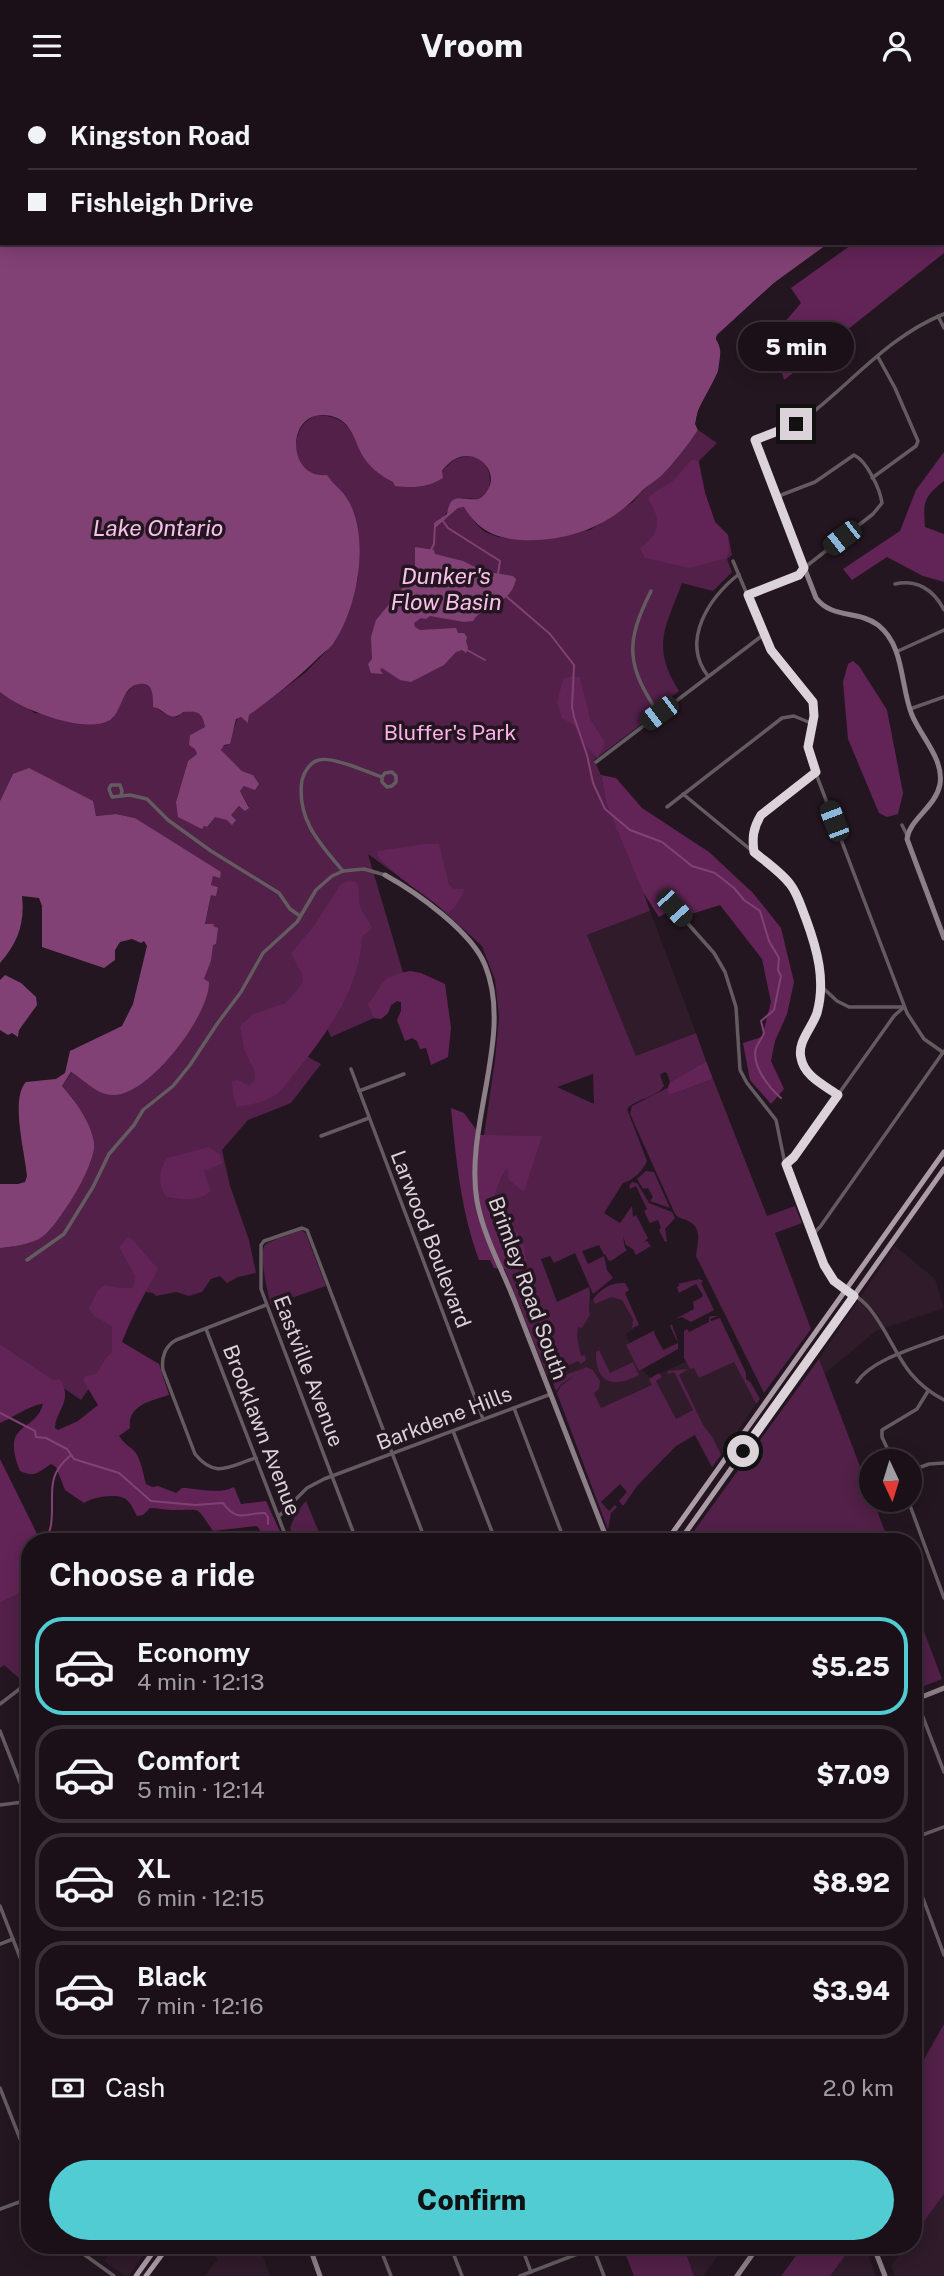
<!DOCTYPE html>
<meta charset="utf-8">
<style>
body{margin:0;font-family:"Public Sans",sans-serif;background:#281e25;color:#f1f3f6;height:100vh;display:flex;flex-direction:column;font-size:26px;white-space:nowrap}
*{box-sizing:border-box;margin:0}
p{font-size:23px;color:#a09da2}
.icon{flex:none;width:38px;height:38px;fill:none;stroke:currentColor;stroke-width:2;stroke-linecap:round;stroke-linejoin:round}
.map{position:relative;flex:1;overflow:hidden}
.details{position:absolute;left:21px;top:1442px;width:901px;height:721px;display:flex;flex-direction:column;background:#1b1018;border-radius:28px;box-shadow:0 4px 18px #0003,0 0 0 2px #393037}
.details>*{flex:none}
.hud{position:absolute;left:0px;top:0px;width:945px;height:154px;box-shadow:0 4px 18px #0003,0 0 0 2px #393037;display:grid;align-content:center;height:154px;padding:0 28px;background:#1b1018}
.needle{width:46px;rotate:176deg}
.buttons{position:absolute;left:859px;top:1358px;display:grid;gap:14px}
.buttons a{display:grid;place-items:center;width:63px;height:63px;border-radius:50%;background:#1b1018;box-shadow:0 4px 18px #0003,0 0 0 2px #393037;font-size:35px}
.end{position:absolute;width:32px;height:32px;margin:-16px;border:9px solid #dcd2d9;background:#111;box-shadow:0 0 0 4px #111}
.from{border-radius:50%}
.bubble{position:absolute;height:49px;border-radius:24px;background:#1b1018;box-shadow:0 4px 18px #0003,0 0 0 2px #393037;font-size:23px;font-weight:800;line-height:49px;text-align:center}
.car{position:absolute;width:21px;height:42px;margin:-21px -10px;border-radius:9px;box-shadow:0 0 5px 2px #0007;background:linear-gradient(#222 24%,#8ab4d8 0 40%,#222 0 76%,#8ab4d8 0 86%,#222 0)}
.hud b{display:flex;align-items:center;gap:24px;height:66px;font-size:26px}
.hud b+b{border-top:2px solid #393037}
.hud i{width:18px;height:18px;background:#f1f3f6}
ul{padding:0;list-style:none}
li{display:flex;align-items:center;gap:21px;height:98px;margin:0 14px 10px;padding:0 14px;border:4px solid #393037;border-radius:28px}
li div{flex:1}
li b{display:block;font-size:26px}
li em{font-style:normal;font-weight:800}
li.active{border-color:#51ccd3}
li>.icon{width:63px;height:63px;stroke-width:1.5}
h2{padding:0 28px;font-size:32px;line-height:84px}
.pay{display:flex;align-items:center;gap:18px;height:77px;padding:0 28px;font-size:26px}
.pay p{margin-inline-start:auto}
.button{display:flex;gap:14px;margin-top:auto;padding:14px 28px}
.button a{flex:1;height:80px;border-radius:42px;background:#51ccd3;color:#111;font-size:28px;font-weight:800;line-height:80px;text-align:center}
header{display:flex;justify-content:space-between;align-items:center;height:91px;padding:0 28px;background:#1b1018;font-size:32px;font-weight:800}
.map>svg:first-child{display:block}
</style>
<header><svg class="icon" aria-label="menu" viewBox="0 0 24 24"><path d="M4 6h16M4 12h16M4 18h16"/></svg>Vroom<svg class="icon" aria-label="person" viewBox="0 0 24 24"><circle cx="12" cy="8" r="4"/><path d="M4 21q1-7 8-7t8 7"/></svg></header>
<div class="map">
<svg width="944" height="2185" viewBox="0 0 944 2185">
<rect width="100%" height="100%" fill="#241620"/>
<g fill="#2f1b2a">
<polygon points="650,820 696,942 636,966 587,844"/>
<polygon points="895,1155 935,1188 944,1217 876,1240 824,1283 819,1268"/>
<polygon points="621,1197 639,1234 626,1243 642,1279 650,1287 725,1253 756,1313 712,1377 691,1337 593,1387 549,1283 561,1221"/>
<polygon points="944,2103 944,2185 895,2185 891,2175 906,2154 914,2154 914,2144"/>
<polygon points="116,2154 150,2154 129,2185 125,2185 104,2170"/>
<polygon points="211,2154 259,2154 270,2185 205,2185 217,2169"/>
<polygon points="683,2154 726,2154 703,2185 694,2185"/>
<polygon points="853,2154 864,2154 876,2185 830,2185"/>
</g>
<g fill="#522048" fill-rule="evenodd">
<path d="M318 324C348 326 350 338 361 361 367 374 380 385 393 391L442 381C461 354 496 363 489 398L479 408 457 407 438 434 458 417 465 416 476 433 485 441 498 446 533 449 590 439 633 411 641 401 674 371 698 339 717 352 699 370 705 402 715 431 728 444 732 464 727 468 732 481 713 500 682 492C665 538 651 555 679 600L653 620 651 626 594 669 601 684 606 712 635 777 650 820 587 844 636 965 696 942 706 970 670 991 667 982 664 981 660 984 664 995C656 1007 637 1007 627 1018L647 1070C643 1079 633 1090 623 1092L604 1122 620 1132 632 1115 633 1126 636 1124 648 1147 643 1152 647 1150 651 1155 636 1164 633 1158 626 1154 623 1145 625 1157 627 1159 611 1170 608 1169 605 1163 604 1164 599 1154 582 1160 588 1173 604 1165 607 1179 613 1187 593 1203 575 1162 554 1172 550 1165 541 1168 557 1211 589 1196C592 1206 587 1214 590 1224L582 1237 578 1236 577 1246 581 1265 585 1264 586 1269 581 1273 578 1270 561 1278V1281L547 1284 482 1122 477 1093 495 969 499 926 495 889 482 855 430 808 368 763 412 912 402 915 401 911 397 910 391 914 388 922 381 928 374 927 331 946 320 922 297 960 321 973 291 1012 248 1029 222 1059 230 1095 249 1149 256 1182 238 1186 227 1192 220 1185 211 1188 202 1201 189 1205 176 1201 156 1205 153 1202 145 1201 121 1251 81 1309 0 1253V1157C57 1153 67 1115 91 1071L73 1008 62 995 72 981 204 888 211 870 213 833 205 834 211 804H216L218 796 211 794 213 785 221 782 135 727 116 723 96 725 94 720 13 683 0 710V601C10 610 24 612 34 622L112 628C118 617 133 580 149 596 155 601 153 611 157 617 161 622 172 624 177 626L183 621C198 620 202 621 205 636L190 644 197 663 188 670 176 711 193 732 207 736 215 725 236 729 230 724 240 715 249 716 240 700 253 684 242 680 222 661V655L228 654 238 626 243 627 248 632 249 624 305 582 335 551 349 517 358 486 348 408 327 385C290 388 285 334 318 324ZM593 983 594 1013 557 996Z"/>
<path d="M713 988 767 1125 795 1115 802 1132 775 1142 811 1238 764 1302 696 1165C697 1153 703 1139 690 1131 684 1127 680 1129 675 1123L630 1023 632 1015 667 997 670 1004Z"/>
<polygon points="646,1080 654,1081 670,1117 650,1110 653,1106 648,1097 643,1098 637,1088"/>
<polygon points="632,1091 637,1092 649,1112 672,1121 675,1127 665,1138 667,1150 665,1151 659,1139 661,1137 658,1129 650,1132 644,1120 647,1118 636,1095 630,1098 629,1095"/>
<path d="M302 1139 306 1143 326 1195 271 1214C268 1204 258 1161 265 1154 271 1149 294 1142 302 1139Z"/>
<polygon points="699,1188 703,1190 701,1192 714,1219 691,1231 682,1226 675,1228 694,1218 693,1211 702,1206 703,1204 696,1193 679,1202 677,1196 680,1194 678,1193"/>
<path d="M625 1192 629 1199 625 1202 639 1234 632 1237 633 1228 622 1209 611 1206 595 1213 593 1208C600 1198 612 1191 625 1192Z"/>
<polygon points="712,1225 718,1225 710,1228 711,1230 720,1227 746,1282 746,1288 751,1292 760,1308 756,1313 734,1271 699,1287 694,1277 690,1278 684,1267 684,1240 687,1238 689,1241 709,1231 709,1226"/>
<path d="M672 1233C674 1241 679 1248 678 1258L639 1280 626 1254 655 1239 654 1242 663 1259 678 1252 670 1235Z"/>
<path d="M599 1259 610 1282 633 1271 639 1284C613 1298 595 1292 596 1261Z"/>
<polygon points="819,1268 889,1451 686,1451"/>
<polygon points="586,1276 593,1279 600,1290 599,1298 594,1302 601,1317 652,1294 649,1288 659,1282 662,1286 656,1290 676,1328 693,1319 674,1281 668,1283 667,1280 688,1278 679,1284 703,1334 713,1347 721,1364 712,1376 695,1344 676,1355 637,1395 624,1414 622,1414 619,1410 627,1401 620,1393 601,1411 609,1420 615,1414 617,1416 611,1422 608,1439 557,1302 561,1295 575,1284 561,1293 556,1300 552,1289 584,1277 577,1282"/>
<polygon points="306,1410 320,1444 303,1451 295,1451 290,1437 296,1422"/>
<polygon points="25,1500 30,1505 30,1583 20,1588 4,1574 0,1577 0,1512"/>
<polygon points="914,1514 942,1588 914,1599"/>
<polygon points="944,1933 944,2103 914,2144 914,1986"/>
<polygon points="622,2154 683,2154 694,2185 634,2185"/>
<polygon points="804,2154 853,2154 830,2185 781,2185"/>
</g>
<g fill="#622456">
<polygon points="944,93 944,162 784,289 772,246 801,212 791,197 854,152 943,152"/>
<path d="M944 361V390C924 406 923 410 925 436L944 443V491L923 485 887 466 852 489 843 478 900 440 916 399Z"/>
<path d="M692 369 698 370 705 402 715 431 728 444 729 460 726 467 690 477 645 467 640 457C660 443 662 429 648 408 656 397 669 395 676 387 682 380 685 375 692 369Z"/>
<polygon points="853,570 859,575 887,619 903,702 898,723 887,726 879,722 848,648 843,591 848,573"/>
<polygon points="572,585 580,586 590,628 605,651 598,667 585,654 574,634 562,627 557,611 563,588"/>
<polygon points="601,684 616,687 642,717 709,761 753,802 781,837 794,891 787,923 775,950 771,970 784,998 771,1013 750,989 743,952 762,946 771,911 762,868 720,814 688,824 674,817 659,826 643,801 606,712"/>
<path d="M425 753H439L449 794 454 798H465L455 816 448 822C424 803 396 787 377 764L378 760Z"/>
<path d="M348 790 356 791C361 799 358 806 360 815 362 823 369 829 372 837L362 846C360 895 329 940 299 977 292 985 286 995 278 1002 266 1012 252 1013 237 1016L233 1004 232 990 238 989 249 995 255 989V981L244 958 240 935 253 923 286 912 303 891 302 883 291 862 314 835 341 793Z"/>
<path d="M410 880 421 882 445 893 451 937 448 966 431 974 426 957 420 958 417 950 412 947 405 950 397 929 401 920V911L397 910 391 914 388 922 381 928 374 927 368 913C388 890 376 887 410 880Z"/>
<polygon points="706,970 713,988 670,1004 667,999 670,991"/>
<path d="M451 1017 464 1022 480 1044 542 1045 524 1101 509 1089 507 1077C496 1092 487 1120 500 1135L513 1136C522 1146 526 1159 526 1172 516 1178 506 1179 494 1177L490 1169H479C461 1120 456 1069 451 1017Z"/>
<path d="M209 1056 219 1063 223 1072 204 1080 211 1100C200 1111 182 1108 167 1106 157 1096 159 1078 167 1067Z"/>
<path d="M128 1146 133 1149 158 1178 132 1226 122 1251 159 1273 169 1304C151 1310 127 1314 130 1337L119 1345C124 1352 126 1353 132 1358 141 1365 143 1383 146 1393L152 1396 158 1395 176 1402 182 1397C198 1397 220 1404 234 1396L241 1413 266 1410 282 1445 274 1451H268L257 1435 213 1440C194 1413 203 1420 173 1419 165 1419 158 1417 150 1417L143 1424 137 1425C134 1420 132 1414 128 1410 120 1401 93 1406 84 1412L65 1399 56 1376 51 1373C38 1381 36 1387 20 1380 0 1329 35 1343 43 1313 32 1313 12 1327 0 1332V1253L53 1289 60 1288C74 1310 55 1320 55 1337L58 1339 78 1330 98 1314 84 1291V1286L97 1282 106 1267 112 1261V1235L94 1225 89 1218 98 1199 105 1194 120 1197H133L135 1185 119 1156Z"/>
<polygon points="0,1368 41,1451 30,1451 30,1505 25,1500 0,1512"/>
</g>
<g fill="#824174">
<path d="M0 0H944V76L943 2H2V152H829L774 192 717 244 716 248C736 282 686 314 698 339 687 355 675 371 661 385 654 391 646 395 640 402 609 436 567 451 521 449 494 447 478 439 464 416L458 417 435 437 434 432 447 423C451 399 461 410 479 408 512 385 469 342 442 380L443 387C427 397 413 397 395 395L393 391C380 385 368 375 361 362 352 343 349 324 321 324 285 326 289 389 327 384 333 393 343 400 348 409 370 447 358 514 335 550 332 556 325 560 320 565 298 587 274 606 249 624L248 632 241 626 236 628 230 653 224 654 221 659 242 680 253 684 259 693 255 699 244 695 240 700 249 717 245 720 239 715 231 724 236 729 232 734 227 729 215 726 207 736 204 735 202 738 178 726 176 711 188 670 197 663 195 658 189 654 190 644 205 636C202 621 198 620 183 621 170 633 165 618 153 616 153 606 154 591 139 593 122 595 122 621 110 629 85 644 20 618 0 601Z"/>
<path d="M415 456 434 459 435 463 463 470 483 480 513 485 516 488C510 516 486 510 473 530L464 531 430 525 426 528 421 527 414 532 415 536 420 539 456 537 458 542H464L467 546 466 550 468 557 466 562 462 559 456 561 444 574 411 591 400 589 382 577 380 579 383 583 371 582 368 573 372 568 371 546 376 529 406 493 415 476Z"/>
<path d="M29 677 93 710 96 725 116 723 135 727 221 781 220 787 213 785 211 794 218 796 216 805 211 804 205 833H214L213 835 218 837 216 853 213 854 211 870 204 888 209 891C210 925 147 1006 113 1004 96 1004 85 989 71 981L62 995C76 1011 91 1031 94 1052 97 1072 59 1134 42 1146 32 1153 12 1156 0 1157V1093H18L25 1091 27 1085C25 1062 10 1007 26 991L56 988 65 982 70 960 122 935 133 913 147 855 144 850 141 852 132 848 120 851 115 859V869L104 877 42 856V815L39 807 22 805C25 832 18 852 0 872V710L13 683Z"/>
<polygon points="5,884 21,892 36,906 37,914 19,939 18,946 12,942 8,944 0,939 0,889"/>
</g>
<polygon fill="#241620" points="829,152 833,153 776,194 720,245 725,256 722,281 701,317 699,333 700,336 698,339 695,333 698,320 718,281 721,257 716,248 717,244 774,192"/>
<g fill="none" stroke-linecap="round" stroke-linejoin="round">
<g stroke="#824174" stroke-width="2">
<polyline points="443,430 448,437 500,470 498,483"/>
<polyline points="431,459 434,453 435,434"/>
<path d="M507 506 550 543 574 574 572 616 574 626 587 664 593 692 605 718 630 739 662 751 692 775 715 782 734 797 744 809 760 820 769 850 779 867 778 879 781 885 774 919 761 930 764 942C762 947 758 952 756 957 751 974 769 997 781 1007"/>
<polyline points="467,559 485,569"/>
<path d="M0 1322 35 1340 36 1346 46 1347 67 1358 74 1368 119 1382 151 1410 195 1414 223 1412C238 1433 247 1421 265 1422L268 1426V1433"/>
<path d="M47 1451C48 1445 50 1439 51 1434 55 1405 44 1386 70 1365"/>
</g>
<g stroke="#635b60" stroke-width="3.5">
<polyline points="938,225 944,237"/>
<path d="M756 349 787 337 803 329C850 294 888 245 944 223"/>
<polyline points="872,387 916,355 918,350 895,297 878,266"/>
<polyline points="733,470 767,551 813,611 814,625 808,656 810,667 907,922 924,948 944,962"/>
<path d="M895 493C917 488 934 499 944 519"/>
<path d="M651 500C625 552 626 574 659 623"/>
<path d="M748 504 799 484 804 477 873 423 882 412C880 398 867 370 854 364L815 391 776 406"/>
<polyline points="896,561 944,539"/>
<path d="M708 585C680 549 710 506 739 483"/>
<polyline points="910,618 944,606"/>
<polyline points="596,671 763,544"/>
<polyline points="683,703 785,787 798,806 817,862 821,895 816,923 803,951 801,967 810,984 838,1004"/>
<polyline points="121,704 122,700 120,694 111,694 109,698 112,706 130,704 147,708 168,729 211,760 279,802 290,818 300,825"/>
<polyline points="667,716 782,627 794,625 813,633"/>
<polyline points="902,734 907,744"/>
<polyline points="754,761 753,740 761,724 816,681"/>
<path d="M343 780C320 753 296 728 302 689 304 681 310 671 319 669 332 665 367 681 382 686L385 682 392 681 396 685V691L392 695 387 696 382 691V686"/>
<path d="M670 809 674 817 714 862 725 881 736 916 740 979 747 992 776 1029 784 1068 826 1179C838 1197 858 1202 870 1218 898 1254 899 1285 944 1309"/>
<polyline points="821,895 837,910 849,916 902,916"/>
<polyline points="351,978 483,1328"/>
<polyline points="359,1000 404,983"/>
<polyline points="321,1045 369,1027"/>
<polyline points="786,1073 793,1067 894,925 904,916"/>
<polyline points="813,1143 820,1136 944,960"/>
<polyline points="27,1169 64,1143 93,1096 109,1063 134,1034 143,1019 173,995 190,974 217,933 241,901 263,862 297,831 316,799 332,785 343,780 364,778 385,784"/>
<polyline points="206,1238 288,1451"/>
<path d="M857 1291C872 1268 918 1256 944 1246"/>
<polyline points="514,1317 565,1451"/>
<polyline points="453,1340 496,1451"/>
<path d="M256 1367C231 1374 216 1389 195 1363L163 1279C161 1267 165 1255 176 1249L266 1214"/>
<polyline points="893,1370 882,1346 882,1339 917,1318 928,1300"/>
<polyline points="910,1380 929,1373 944,1372"/>
<polyline points="908,1409 944,1507"/>
<polyline points="279,1425 307,1397 324,1388 551,1303"/>
<polyline points="357,1451 261,1198 261,1154 264,1150 302,1137 307,1139 426,1451"/>
<polyline points="916,1608 944,1681"/>
<polyline points="0,1613 30,1590"/>
<polyline points="0,1640 30,1717"/>
<polyline points="0,1714 30,1710"/>
<polyline points="914,1747 944,1736"/>
<polyline points="914,1783 944,1864"/>
<polyline points="0,1815 30,1892"/>
<polyline points="0,1853 13,1848"/>
<polyline points="914,1892 919,1894 922,1901 914,1917"/>
<polyline points="0,1997 30,2073"/>
<polyline points="0,2118 30,2107"/>
<polyline points="71,2154 114,2185"/>
<polyline points="379,2154 391,2185"/>
<polyline points="450,2154 462,2185"/>
<polyline points="521,2154 531,2181"/>
<polyline points="592,2154 604,2185"/>
<polyline points="520,2185 593,2157"/>
</g>
<g stroke="#8c7f88" stroke-width="5">
<path d="M755 349 816 507C832 528 858 519 878 534 905 555 900 595 912 624 921 646 944 668 940 693 936 716 910 727 907 748L944 847"/>
<path d="M385 784C416 801 472 841 485 874 514 944 464 1035 477 1110 484 1148 505 1183 518 1219 548 1296 578 1373 608 1451"/>
<polyline points="914,1609 944,1597"/>
<polyline points="309,2154 320,2185"/>
<polyline points="873,2154 885,2185"/>
<polyline points="737,2185 759,2154"/>
</g>
<g stroke="#ac9ca7" stroke-width="5">
<polyline points="666,1451 944,1061"/>
<polyline points="679,1451 944,1078"/>
<polyline points="136,2185 158,2154"/>
<polyline points="146,2185 169,2154"/>
</g>
</g>
<g fill="none" stroke-linecap="round" stroke-linejoin="round">
<path stroke="#dcd2d9" stroke-width="9" d="M743 1360 854 1205 834 1190 824 1174 786 1073 794 1066 838 1004C824 994 804 985 801 967 797 951 812 937 817 922 826 889 817 858 806 828 801 816 798 803 790 793 781 781 766 771 754 761 752 747 753 737 761 724L816 681 808 656 814 625 813 611 771 559 748 504 799 484 804 477 755 349 796 333"/>
</g>
<g text-anchor="middle" dominant-baseline="central" stroke-width="7" stroke-linejoin="round" paint-order="stroke">
<g font-size="21" fill="#fdb2ea" stroke="#241620">
<text x="450" y="641">Bluffer's Park</text>
</g>
<g font-size="21" fill="#dcd2d9" stroke="#241620">
<text transform="translate(431 1148) rotate(69)">Larwood Boulevard</text>
<text transform="translate(528 1197) rotate(70)">Brimley Road South</text>
<text transform="translate(309 1280) rotate(69)">Eastville Avenue</text>
<text transform="translate(444 1327) rotate(-21)">Barkdene Hills</text>
<text transform="translate(262 1339) rotate(69)">Brooklawn Avenue</text>
</g>
<g font-size="23" font-style="italic" fill="#f9c0ea" stroke="#241620">
<text x="158" y="436">Lake Ontario</text>
<text x="446" y="484">Dunker's<tspan x="446" dy="26">Flow Basin</tspan></text>
</g>
</g>
</svg>
<div class="buttons">
<a><svg class="needle" viewBox="-14 -14 28 28"><path d="M0-13l5 13h-10z" fill="#e53935"/><path d="M0 13l5-13h-10z" fill="#a09da2"/></svg></a>
</div>
<i class="end from" style="left:743px;top:1360px"></i>
<i class="end" style="left:796px;top:333px"></i>
<div class="bubble" style="left:738px;top:231px;width:116px">5 min</div>
<i class="car" style="left:842px;top:447px;rotate:232deg"></i>
<i class="car" style="left:659px;top:622px;rotate:233deg"></i>
<i class="car" style="left:834px;top:730px;rotate:339deg"></i>
<i class="car" style="left:674px;top:817px;rotate:138deg"></i>
<div class="hud">
<b><i class="from"></i>Kingston Road</b>
<b><i></i>Fishleigh Drive</b>
</div>
<section class="details">
<h2>Choose a ride</h2>
<ul>
<li class="active"><svg class="icon" aria-label="car" viewBox="0 0 24 24"><path d="M5 17H2v-5l4-1 3-4h7l3 4 3 1v5h-3M9 17h6M6 11h13"/><circle cx="7" cy="17" r="2"/><circle cx="17" cy="17" r="2"/></svg><div><b>Economy</b><p>4 min · 12:13</p></div><em>$5.25</em></li>
<li><svg class="icon" aria-label="car" viewBox="0 0 24 24"><path d="M5 17H2v-5l4-1 3-4h7l3 4 3 1v5h-3M9 17h6M6 11h13"/><circle cx="7" cy="17" r="2"/><circle cx="17" cy="17" r="2"/></svg><div><b>Comfort</b><p>5 min · 12:14</p></div><em>$7.09</em></li>
<li><svg class="icon" aria-label="car" viewBox="0 0 24 24"><path d="M5 17H2v-5l4-1 3-4h7l3 4 3 1v5h-3M9 17h6M6 11h13"/><circle cx="7" cy="17" r="2"/><circle cx="17" cy="17" r="2"/></svg><div><b>XL</b><p>6 min · 12:15</p></div><em>$8.92</em></li>
<li><svg class="icon" aria-label="car" viewBox="0 0 24 24"><path d="M5 17H2v-5l4-1 3-4h7l3 4 3 1v5h-3M9 17h6M6 11h13"/><circle cx="7" cy="17" r="2"/><circle cx="17" cy="17" r="2"/></svg><div><b>Black</b><p>7 min · 12:16</p></div><em>$3.94</em></li>
</ul>
<div class="pay"><svg class="icon" aria-label="cash" viewBox="0 0 24 24"><path d="M3 7h18v10H3z"/><circle cx="12" cy="12" r="2"/></svg>Cash<p>2.0 km</p></div>
<div class="button"><a>Confirm</a></div>
</section>
</div>
